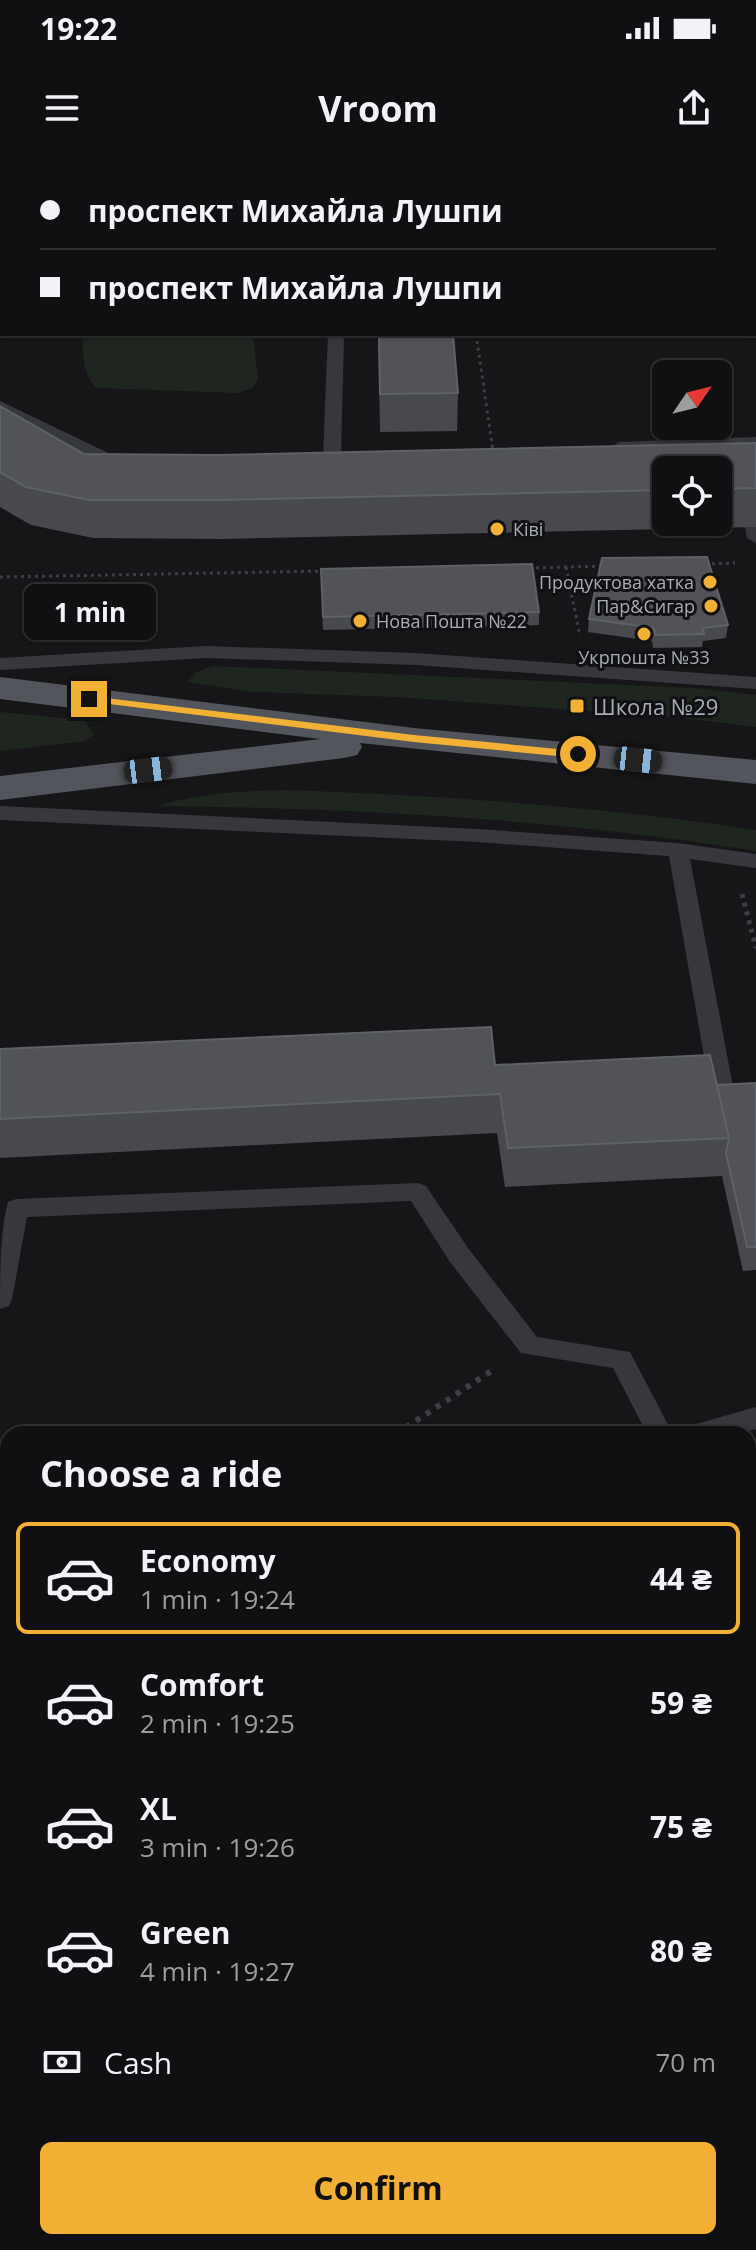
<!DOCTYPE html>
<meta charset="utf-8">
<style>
body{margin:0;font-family:"Open Sans",sans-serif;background:#1e1e20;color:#f1f3f6;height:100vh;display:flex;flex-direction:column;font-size:30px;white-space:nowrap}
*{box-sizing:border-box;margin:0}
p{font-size:26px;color:#9c9d9f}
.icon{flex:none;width:44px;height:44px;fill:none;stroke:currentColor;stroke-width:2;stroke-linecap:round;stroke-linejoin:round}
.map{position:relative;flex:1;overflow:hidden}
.details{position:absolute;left:0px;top:1266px;width:756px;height:824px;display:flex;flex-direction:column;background:#101012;border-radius:24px 24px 0 0;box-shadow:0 2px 6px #0004,0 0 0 2px #303032}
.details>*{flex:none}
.banner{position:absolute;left:0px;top:0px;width:756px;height:176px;box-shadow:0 2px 6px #0004,0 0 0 2px #303032;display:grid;align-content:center;height:176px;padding:0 40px;background:#101012}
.needle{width:52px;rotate:55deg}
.fabs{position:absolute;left:652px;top:200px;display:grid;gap:16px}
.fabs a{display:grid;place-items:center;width:80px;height:80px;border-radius:12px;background:#101012;box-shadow:0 2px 6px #0004,0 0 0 2px #303032;font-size:40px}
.end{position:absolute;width:36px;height:36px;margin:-18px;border:10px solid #f2b134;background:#111;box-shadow:0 0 0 4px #111}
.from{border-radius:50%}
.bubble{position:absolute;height:56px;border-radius:12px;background:#101012;box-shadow:0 2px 6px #0004,0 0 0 2px #303032;font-size:26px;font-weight:700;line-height:56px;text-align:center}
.car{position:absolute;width:24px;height:48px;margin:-24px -12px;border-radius:10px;box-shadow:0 0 6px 2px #0007;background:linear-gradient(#222 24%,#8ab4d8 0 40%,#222 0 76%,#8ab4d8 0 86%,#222 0)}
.banner b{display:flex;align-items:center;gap:28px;height:76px;font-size:30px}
.banner b+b{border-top:2px solid #303032}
.banner i{width:20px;height:20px;background:#f1f3f6}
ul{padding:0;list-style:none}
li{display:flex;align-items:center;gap:24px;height:112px;margin:0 16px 12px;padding:0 24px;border:4px solid transparent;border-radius:12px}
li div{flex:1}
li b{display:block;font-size:30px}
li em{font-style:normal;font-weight:700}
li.current{border-color:#f2b134}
li>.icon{width:72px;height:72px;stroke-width:1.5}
h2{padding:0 40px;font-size:36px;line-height:96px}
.pay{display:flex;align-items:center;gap:20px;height:88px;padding:0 40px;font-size:30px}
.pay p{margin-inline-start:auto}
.primary-button{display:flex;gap:16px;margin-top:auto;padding:16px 40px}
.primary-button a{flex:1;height:92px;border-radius:12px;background:#f2b134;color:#111;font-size:32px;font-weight:700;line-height:92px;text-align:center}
.status{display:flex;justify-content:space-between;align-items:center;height:56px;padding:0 40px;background:#101012;direction:ltr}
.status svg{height:22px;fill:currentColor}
header{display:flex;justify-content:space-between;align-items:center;height:104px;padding:0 40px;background:#101012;font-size:36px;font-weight:700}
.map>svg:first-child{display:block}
</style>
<div class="status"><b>19:22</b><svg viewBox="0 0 49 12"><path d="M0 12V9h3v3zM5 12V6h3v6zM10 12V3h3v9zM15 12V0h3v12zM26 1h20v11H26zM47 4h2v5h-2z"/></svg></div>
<header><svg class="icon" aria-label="menu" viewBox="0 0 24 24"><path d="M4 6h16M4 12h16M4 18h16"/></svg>Vroom<svg class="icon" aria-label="share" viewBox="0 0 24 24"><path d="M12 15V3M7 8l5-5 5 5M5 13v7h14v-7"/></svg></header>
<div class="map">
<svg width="756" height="2090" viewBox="0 0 756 2090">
<rect width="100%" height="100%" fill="#161618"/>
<g fill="#1e261f">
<path d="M82 174H253L258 220 252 228 238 233 97 228C81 213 84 194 82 174Z"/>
<polygon points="213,506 695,528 756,535 756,567 682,558 396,537 251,532 188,522 196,512"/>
<polygon points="0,552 84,560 94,574 85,581 0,591"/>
<path d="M287 630C444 636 601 646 756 670V691C558 659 357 648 157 646 200 633 242 631 287 630Z"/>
</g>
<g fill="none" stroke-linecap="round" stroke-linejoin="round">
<g stroke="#3d3f44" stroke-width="3" stroke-dasharray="3 4" stroke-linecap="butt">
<polyline points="386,0 391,2"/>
<polyline points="476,174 493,291"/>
<polyline points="705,404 735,403"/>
<polyline points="566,407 580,476"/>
<polyline points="529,408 607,406"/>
<polyline points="0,417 327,411"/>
</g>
<polyline stroke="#3d3f44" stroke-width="5" stroke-dasharray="4 5" stroke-linecap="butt" points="742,734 756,788"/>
<g stroke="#3d3f44" stroke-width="6" stroke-dasharray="5 7" stroke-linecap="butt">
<polyline points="396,1274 496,1208"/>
<polyline points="0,1512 8,1507"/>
<polyline points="0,1939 8,1956"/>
<polyline points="69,2082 74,2090"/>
<polyline points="318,2082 318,2090"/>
<polyline points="505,2082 756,2090"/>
</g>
<g fill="#37383d" fill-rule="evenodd">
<rect x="0" y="106" width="2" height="10"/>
<polygon points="328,174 344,174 341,297 332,302 323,297"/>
<polygon points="0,241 129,303 132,307 129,311 117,311 0,252"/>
<polygon points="756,277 756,287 619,292 611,287 619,282"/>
<polygon points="754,362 756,362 756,383 747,378 745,367"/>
<polygon points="206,486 416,493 756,517 756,529 416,505 206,498 0,510 0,498"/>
<polygon points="0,646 477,669 678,683 756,694 756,708 690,699 737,948 733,954 725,956 717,954 713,948 669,696 477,682 0,660"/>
<path d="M418 1023 426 1026 468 1088 537 1177 630 1192 673 1274H647L613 1208 521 1193 450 1102 411 1041 27 1057 12 1139 9 1146 0 1149C0 1117 0 1070 8 1042L16 1039Z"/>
<polygon points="756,1247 756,1269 737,1274 685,1274 689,1266"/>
<polygon points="748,1801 756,1804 756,1884 748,1880"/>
</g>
<polygon fill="#53555c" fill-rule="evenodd" points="0,517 414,568 756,600 756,624 360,583 362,587 357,595 344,598 0,640 0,616 320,579 0,539"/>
</g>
<g fill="#47494d" fill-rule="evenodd">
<polygon points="508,0 756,0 756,8 754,8 754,2 508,2"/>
<polygon points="378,174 453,174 458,233 457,271 380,272"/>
<path d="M0 246 84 294 218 295 756 283V367L221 379 93 378 31 365 0 347ZM666 310H718V362H666Z"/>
<polygon points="321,409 539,452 539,465 323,470"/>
<polygon points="589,459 728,465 726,478 703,481 702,487 653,488 652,481 588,472"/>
<polygon points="0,889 495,905 717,925 756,923 756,1110 743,1111 722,1016 505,1027 497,973 0,998"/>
</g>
<g fill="#525359" stroke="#5f6168" stroke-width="2">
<polygon points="379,174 453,174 458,233 380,234"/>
<polygon points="0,246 84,294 218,295 756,283 756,328 718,329 718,310 666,310 666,330 219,340 89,340 26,327 0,312"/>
<polygon points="707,397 728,465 703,468 704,474 655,475 654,468 589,459 602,398"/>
<polygon points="532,404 539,452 323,457 321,409"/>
<polygon points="491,867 495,905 710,895 729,978 508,988 500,934 0,959 0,889"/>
<polygon points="756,923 756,1087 747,1087 726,993 729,978 717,925"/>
</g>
<polygon fill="#f2b134" points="89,536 414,575 578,591 584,594 578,598 414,582 85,541 85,537"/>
<g fill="#f2b134" stroke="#111113" stroke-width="3">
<circle cx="497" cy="369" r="8"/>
<circle cx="710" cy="422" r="8"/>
<circle cx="711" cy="446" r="8"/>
<circle cx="360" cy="461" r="8"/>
<circle cx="644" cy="474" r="8"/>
<rect x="569" y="538" width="16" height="16" rx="4"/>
</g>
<g text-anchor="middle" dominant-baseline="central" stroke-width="6" stroke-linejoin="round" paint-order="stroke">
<g font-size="18" fill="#a8adb8" stroke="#111113" text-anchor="start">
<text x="513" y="369">Ківі</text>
<text x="694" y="422" text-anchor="end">Продуктова хатка</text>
<text x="695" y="446" text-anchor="end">Пар&amp;Сигар</text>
<text x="376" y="461">Нова Пошта №22</text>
<text x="644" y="497" text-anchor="middle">Укрпошта №33</text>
</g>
<g font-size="22" fill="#a8adb8" stroke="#111113" text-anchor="start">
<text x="593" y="546">Школа №29</text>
</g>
</g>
</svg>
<div class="fabs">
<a><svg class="needle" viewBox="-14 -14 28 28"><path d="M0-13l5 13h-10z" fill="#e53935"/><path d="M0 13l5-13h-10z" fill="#9c9d9f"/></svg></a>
<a><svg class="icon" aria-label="locate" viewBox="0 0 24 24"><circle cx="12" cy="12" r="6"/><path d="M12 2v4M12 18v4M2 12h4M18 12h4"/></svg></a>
</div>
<i class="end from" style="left:578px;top:594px"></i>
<i class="end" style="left:89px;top:539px"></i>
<div class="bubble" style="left:24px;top:424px;width:132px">1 min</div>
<i class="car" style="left:638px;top:600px;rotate:96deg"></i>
<i class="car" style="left:148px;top:610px;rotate:83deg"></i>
<div class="banner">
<b><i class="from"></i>проспект Михайла Лушпи</b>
<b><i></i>проспект Михайла Лушпи</b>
</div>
<section class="details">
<h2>Choose a ride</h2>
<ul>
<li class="current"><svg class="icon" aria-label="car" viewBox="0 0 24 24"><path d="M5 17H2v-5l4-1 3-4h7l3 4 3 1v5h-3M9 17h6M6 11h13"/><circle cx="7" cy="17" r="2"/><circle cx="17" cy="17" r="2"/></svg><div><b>Economy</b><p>1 min · 19:24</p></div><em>44 ₴</em></li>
<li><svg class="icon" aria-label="car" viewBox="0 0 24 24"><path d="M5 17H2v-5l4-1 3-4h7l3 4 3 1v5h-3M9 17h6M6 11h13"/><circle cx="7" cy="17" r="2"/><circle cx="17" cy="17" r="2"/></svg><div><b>Comfort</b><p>2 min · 19:25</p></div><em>59 ₴</em></li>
<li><svg class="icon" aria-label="car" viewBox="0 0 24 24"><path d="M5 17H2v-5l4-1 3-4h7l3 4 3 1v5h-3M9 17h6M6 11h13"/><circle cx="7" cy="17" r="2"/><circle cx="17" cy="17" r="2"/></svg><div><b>XL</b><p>3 min · 19:26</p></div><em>75 ₴</em></li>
<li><svg class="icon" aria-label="car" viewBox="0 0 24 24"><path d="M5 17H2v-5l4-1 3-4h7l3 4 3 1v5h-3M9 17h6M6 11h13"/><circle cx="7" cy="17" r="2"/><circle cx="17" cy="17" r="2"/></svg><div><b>Green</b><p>4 min · 19:27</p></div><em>80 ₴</em></li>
</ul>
<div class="pay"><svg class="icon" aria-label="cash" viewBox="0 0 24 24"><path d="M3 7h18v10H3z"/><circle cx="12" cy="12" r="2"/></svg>Cash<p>70 m</p></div>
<div class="primary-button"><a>Confirm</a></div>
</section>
</div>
